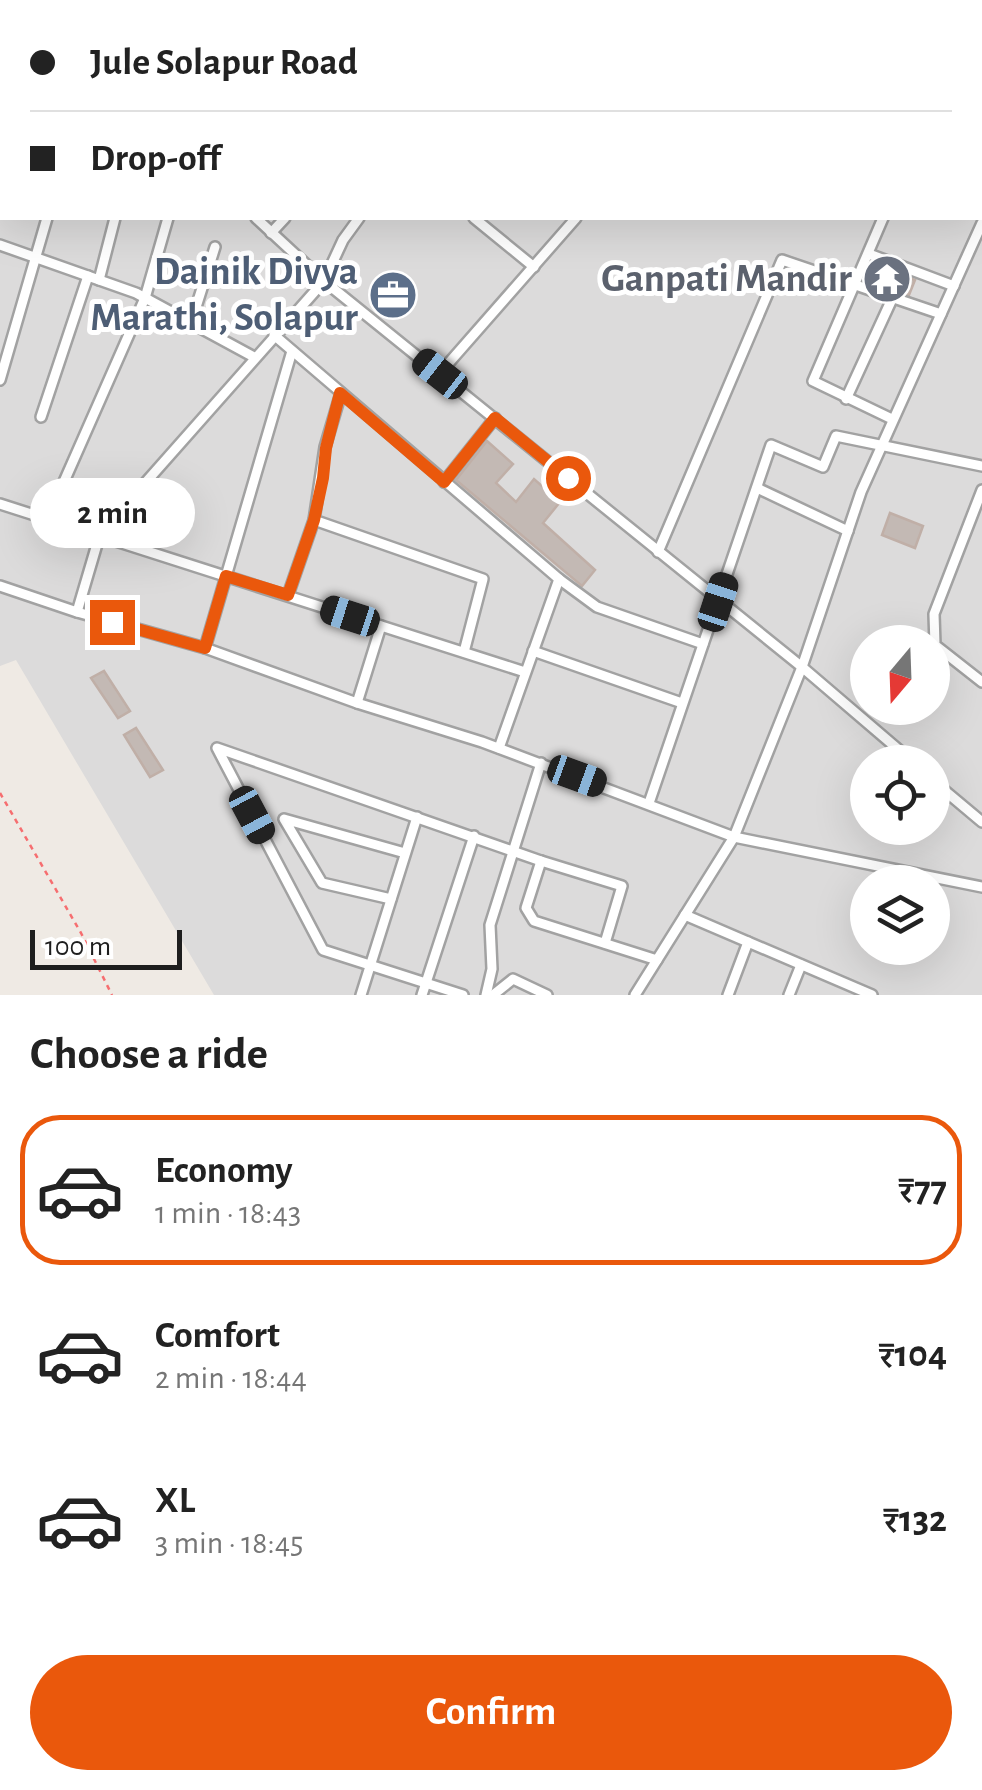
<!DOCTYPE html>
<meta charset="utf-8">
<style>
body{margin:0;font-family:"Alegreya Sans",sans-serif;background:#f2f2f2;color:#222;height:100vh;display:flex;flex-direction:column;font-size:38px;white-space:nowrap}
*{box-sizing:border-box;margin:0}
p{font-size:32px;color:#767676}
.icon{flex:none;width:55px;height:55px;fill:none;stroke:currentColor;stroke-width:2;stroke-linecap:round;stroke-linejoin:round}
.map{position:relative;height:995px;overflow:hidden}
.drawer{display:flex;flex-direction:column;background:#fff;flex:1}
.drawer>*{flex:none}
.banner{position:absolute;left:0px;top:0px;width:982px;height:220px;box-shadow:0 10px 40px #0002;display:grid;align-content:center;height:220px;padding:0 30px;background:#fff}
.needle{width:65px;rotate:199deg}
.tools{position:absolute;left:850px;top:625px;display:grid;gap:20px}
.tools a{display:grid;place-items:center;width:100px;height:100px;border-radius:50%;background:#fff;box-shadow:0 10px 40px #0002;font-size:50px}
.scale{position:absolute;left:30px;bottom:25px;width:152px;box-sizing:border-box;padding-left:10px;border:5px solid #1e1e1e;border-top:0;font-size:28px;line-height:35px;white-space:nowrap;color:#1e1e1e;-webkit-text-stroke:8px #fff;paint-order:stroke}
.end{position:absolute;width:45px;height:45px;margin:-22px;border:12px solid #ea580c;background:#fff;box-shadow:0 0 0 5px #fff}
.from{border-radius:50%}
.bubble{position:absolute;height:70px;border-radius:35px;background:#fff;box-shadow:0 10px 40px #0002;font-size:32px;font-weight:600;line-height:70px;text-align:center}
.car{position:absolute;width:30px;height:60px;margin:-30px -15px;border-radius:12px;box-shadow:0 0 8px 2px #0007;background:linear-gradient(#222 24%,#8ab4d8 0 40%,#222 0 76%,#8ab4d8 0 86%,#222 0)}
.banner b{display:flex;align-items:center;gap:35px;height:95px;font-size:38px}
.banner b+b{border-top:2px solid #e0e0e0}
.banner i{width:25px;height:25px;background:#222}
ul{padding:0;list-style:none}
li{display:flex;align-items:center;gap:30px;height:150px;margin:0 20px 15px;padding:0 10px;border:5px solid transparent;border-radius:40px}
li div{flex:1}
li b{display:block;font-size:38px}
li em{font-style:normal;font-weight:600}
li.current{border-color:#ea580c}
li>.icon{width:90px;height:90px;stroke-width:1.5}
h2{padding:0 30px;font-size:45px;line-height:120px}
.cta{display:flex;gap:20px;margin-top:auto;padding:20px 30px}
.cta a{flex:1;height:115px;border-radius:60px;background:#ea580c;color:#fff;font-size:40px;font-weight:600;line-height:115px;text-align:center}
.map>svg:first-child{display:block}
</style>
<div class="map">
<svg width="982" height="995" viewBox="0 0 982 995">
<rect width="100%" height="100%" fill="#efeae4"/>
<path fill="#dcdbdb" fill-rule="evenodd" d="M0 0H982V995H214L16 660 0 666ZM2 2H980V218H2ZM868 642H932V708H868ZM868 762H932V828H868ZM868 882H932V948H868Z"/>
<g fill="#c3b9b4" stroke="#c0afa7" stroke-width="2.5">
<polygon points="872,264 915,280 909,295 865,280"/>
<polygon points="487,441 513,464 496,483 516,502 534,479 560,502 543,523 595,570 582,586 456,480"/>
<polygon points="890,513 923,526 915,548 882,535"/>
<polygon points="104,671 130,711 118,718 91,678"/>
<polygon points="136,728 163,770 150,777 124,735"/>
</g>
<g fill="none" stroke-linecap="round" stroke-linejoin="round">
<g stroke="#a2a2a2" stroke-width="14">
<g id="street">
<polyline points="83,0 87,2"/>
<polyline points="151,0 152,2"/>
<polyline points="456,0 459,2"/>
<polyline points="738,0 746,2"/>
<polyline points="223,2 224,0"/>
<polyline points="276,2 277,0"/>
<polyline points="334,2 334,0"/>
<polyline points="390,2 391,0"/>
<polyline points="445,2 447,0"/>
<polyline points="505,2 507,0"/>
<polyline points="680,2 681,0"/>
<polyline points="0,29 2,31"/>
<polyline points="0,55 2,54"/>
<polyline points="980,78 982,79"/>
<polyline points="0,89 2,80"/>
<polyline points="980,139 982,140"/>
<polyline points="980,178 982,179"/>
<polyline points="256,218 324,281 802,667 913,762"/>
<polyline points="474,218 534,267"/>
<polyline points="883,218 813,381 892,419"/>
<polyline points="271,233 285,218"/>
<polyline points="0,245 136,293 254,357"/>
<polyline points="869,254 954,286"/>
<polyline points="99,280 115,218"/>
<polyline points="191,323 215,247"/>
<polyline points="274,335 559,579 499,748"/>
<polyline points="440,373 576,218"/>
<polyline points="0,380 47,218"/>
<polyline points="846,399 892,299"/>
<polyline points="41,417 88,276"/>
<polyline points="444,482 495,418"/>
<polyline points="757,488 848,531"/>
<polyline points="982,490 934,614 935,645 982,682"/>
<polyline points="0,504 525,672"/>
<polyline points="48,518 145,298 168,218"/>
<polyline points="314,520 483,579 464,652"/>
<polyline points="658,552 782,260 941,314"/>
<polyline points="559,579 597,607 703,644"/>
<polyline points="0,586 77,612 205,648 357,703 482,742 734,837 982,887"/>
<polyline points="288,595 314,520 325,447 341,393"/>
<polyline points="77,612 100,534 324,281 343,240 359,218"/>
<polyline points="205,648 292,351"/>
<polyline points="533,651 682,703"/>
<polyline points="357,703 381,626"/>
<polyline points="932,780 982,822"/>
<polyline points="649,803 771,445 823,467 836,436 982,466"/>
<polyline points="541,861 526,908 534,921 657,960"/>
<polyline points="391,899 322,883 284,819 405,853"/>
<polyline points="685,915 872,995"/>
<polyline points="361,995 417,817"/>
<polyline points="422,995 474,836"/>
<polyline points="463,995 323,950 217,748 541,861 622,886 605,943"/>
<polyline points="486,995 492,969 490,925 541,763"/>
<polyline points="493,995 513,979 547,995"/>
<polyline points="635,995 734,837 802,667 861,492 982,223"/>
<polyline points="728,995 748,942"/>
<polyline points="789,995 801,965"/>
</g>
</g>
<polyline stroke="#f66e70" stroke-width="2.5" stroke-dasharray="5 5" stroke-linecap="butt" points="0,793 81,933 112,995"/>
<use href="#street" stroke="#fff" stroke-width="9"/>
</g>
<g fill="none" stroke-linecap="round" stroke-linejoin="round">
<polyline stroke="#ea580c" stroke-width="12" points="112,622 205,648 226,576 288,595 314,520 323,478 326,448 340,393 444,482 495,418 568,478"/>
</g>
<defs>
<g id="temple-disc" transform="scale(2.5)"><circle r="9.5" fill="#6b7280" stroke="#fff"/><path d="M0-6L5-2H3V0L6.5 2.5H4V6H1.5V3h-3V6H-4V2.5H-6.5L-3 0V-2H-5Z" fill="#fff"/></g>
<g id="office-disc" transform="scale(2.5)"><circle r="9.5" fill="#5c6f8a" stroke="#fff"/><path d="M-6-3h4V-5.5h4V-3h4V5H-6ZM-1-4.5V-3h2v-1.5ZM-6 0V1H6V0Z" fill="#fff"/></g>
</defs>
<g fill-rule="evenodd">
<use href="#temple-disc" x="887" y="279"/>
<use href="#office-disc" x="393" y="295"/>
</g>
<g text-anchor="middle" dominant-baseline="central" stroke-width="10" stroke-linejoin="round" paint-order="stroke">
<g font-size="40" font-weight="bold" fill="#4e5e75" stroke="#fff" text-anchor="end">
<text x="358" y="272">Dainik Divya<tspan x="358" dy="46">Marathi, Solapur</tspan></text>
</g>
<g font-size="40" font-weight="bold" fill="#5b616d" stroke="#fff" text-anchor="end">
<text x="852" y="279">Ganpati Mandir</text>
</g>
</g>
</svg>
<div class="tools">
<a><svg class="needle" viewBox="-14 -14 28 28"><path d="M0-13l5 13h-10z" fill="#e53935"/><path d="M0 13l5-13h-10z" fill="#767676"/></svg></a>
<a><svg class="icon" aria-label="locate" viewBox="0 0 24 24"><circle cx="12" cy="12" r="6"/><path d="M12 2v4M12 18v4M2 12h4M18 12h4"/></svg></a>
<a><svg class="icon" aria-label="layers" viewBox="0 0 24 24"><path d="M12 4l9 5-9 5-9-5zM3 14l9 5 9-5"/></svg></a>
</div>
<div class="scale">100 m</div>
<i class="end from" style="left:568px;top:478px"></i>
<i class="end" style="left:112px;top:622px"></i>
<div class="bubble" style="left:30px;top:478px;width:165px">2 min</div>
<i class="car" style="left:440px;top:374px;rotate:308deg"></i>
<i class="car" style="left:718px;top:602px;rotate:18deg"></i>
<i class="car" style="left:350px;top:616px;rotate:288deg"></i>
<i class="car" style="left:577px;top:776px;rotate:110deg"></i>
<i class="car" style="left:252px;top:815px;rotate:152deg"></i>
<div class="banner">
<b><i class="from"></i>Jule Solapur Road</b>
<b><i></i>Drop-off</b>
</div>
</div>
<section class="drawer">
<h2>Choose a ride</h2>
<ul>
<li class="current"><svg class="icon" aria-label="car" viewBox="0 0 24 24"><path d="M5 17H2v-5l4-1 3-4h7l3 4 3 1v5h-3M9 17h6M6 11h13"/><circle cx="7" cy="17" r="2"/><circle cx="17" cy="17" r="2"/></svg><div><b>Economy</b><p>1 min · 18:43</p></div><em>₹77</em></li>
<li><svg class="icon" aria-label="car" viewBox="0 0 24 24"><path d="M5 17H2v-5l4-1 3-4h7l3 4 3 1v5h-3M9 17h6M6 11h13"/><circle cx="7" cy="17" r="2"/><circle cx="17" cy="17" r="2"/></svg><div><b>Comfort</b><p>2 min · 18:44</p></div><em>₹104</em></li>
<li><svg class="icon" aria-label="car" viewBox="0 0 24 24"><path d="M5 17H2v-5l4-1 3-4h7l3 4 3 1v5h-3M9 17h6M6 11h13"/><circle cx="7" cy="17" r="2"/><circle cx="17" cy="17" r="2"/></svg><div><b>XL</b><p>3 min · 18:45</p></div><em>₹132</em></li>
</ul>
<div class="cta"><a>Confirm</a></div>
</section>
